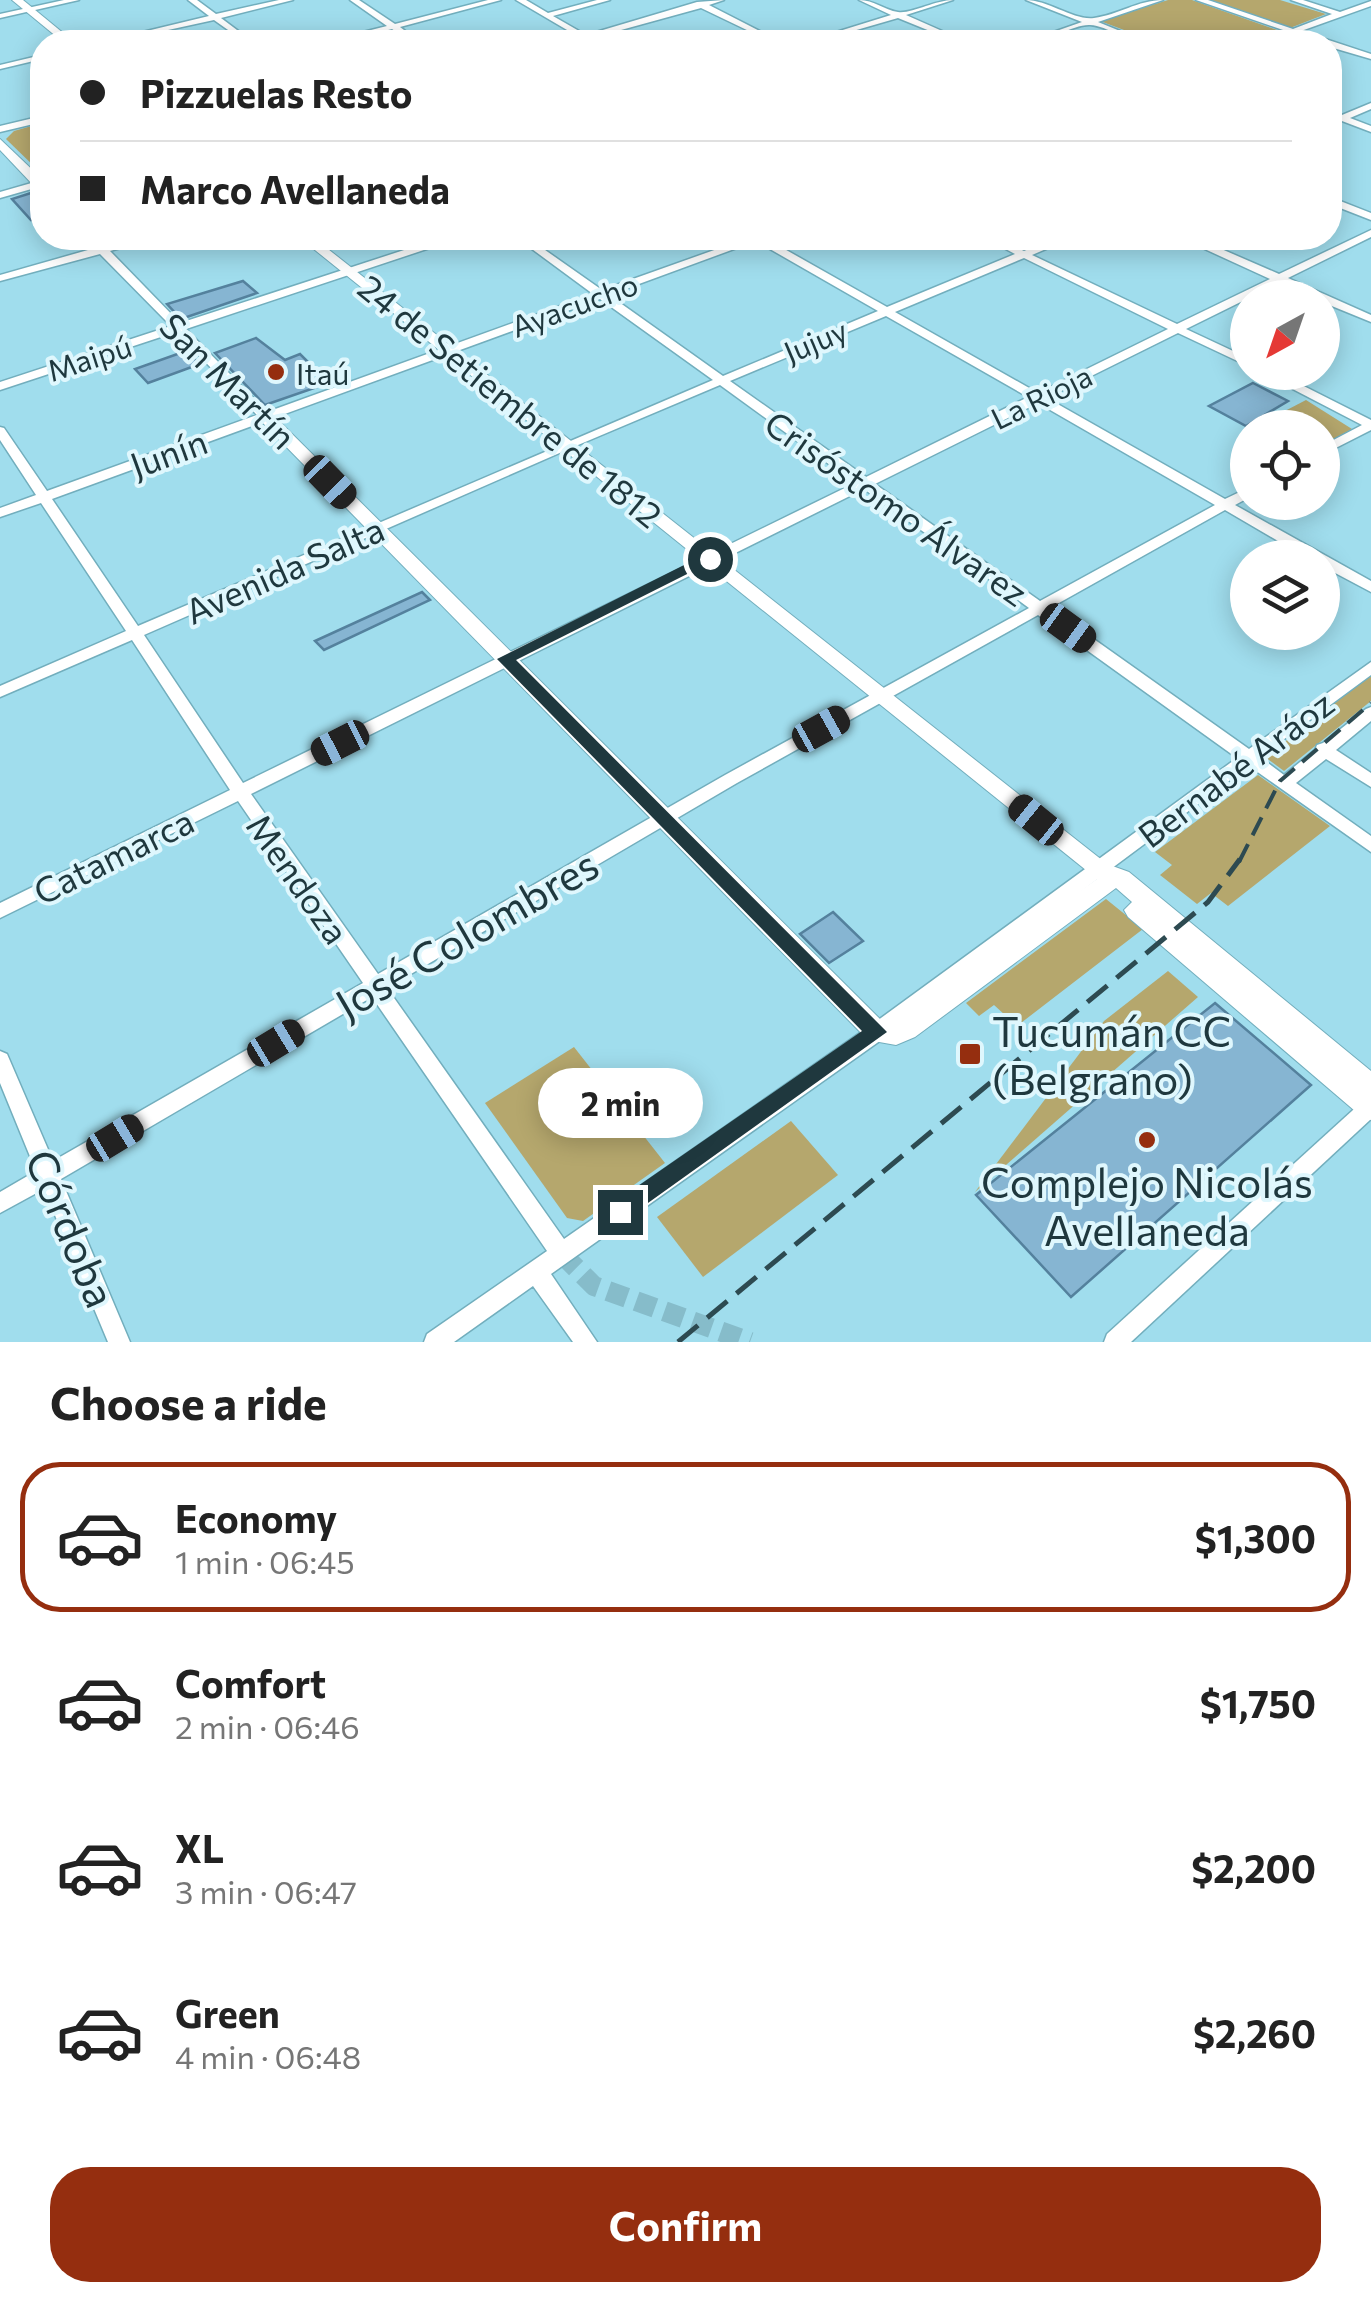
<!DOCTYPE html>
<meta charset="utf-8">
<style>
body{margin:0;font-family:Commissioner,sans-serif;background:#f2f2f2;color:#222;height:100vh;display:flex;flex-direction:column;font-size:38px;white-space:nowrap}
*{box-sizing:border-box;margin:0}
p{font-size:32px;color:#767676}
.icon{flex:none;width:55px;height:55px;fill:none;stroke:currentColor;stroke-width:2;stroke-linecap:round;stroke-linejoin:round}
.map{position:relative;height:1342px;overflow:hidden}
.drawer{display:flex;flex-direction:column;background:#fff;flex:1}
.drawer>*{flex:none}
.guide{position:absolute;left:30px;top:30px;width:1312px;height:220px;border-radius:40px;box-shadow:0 5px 25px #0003;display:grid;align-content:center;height:220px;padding:0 50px;background:#fff}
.needle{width:65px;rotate:220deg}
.buttons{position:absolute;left:1230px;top:280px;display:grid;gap:20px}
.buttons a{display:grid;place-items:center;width:110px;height:110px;border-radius:50%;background:#fff;box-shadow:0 5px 25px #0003;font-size:50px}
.end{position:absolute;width:45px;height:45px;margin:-22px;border:12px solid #1f383e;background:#fff;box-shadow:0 0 0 5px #fff}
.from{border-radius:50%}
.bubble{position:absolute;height:70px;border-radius:35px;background:#fff;box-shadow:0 5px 25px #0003;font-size:32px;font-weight:700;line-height:70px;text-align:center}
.car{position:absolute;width:30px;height:60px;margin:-30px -15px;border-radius:12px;box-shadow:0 0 8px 2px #0007;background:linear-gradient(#222 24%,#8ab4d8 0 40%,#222 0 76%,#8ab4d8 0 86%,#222 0)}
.guide b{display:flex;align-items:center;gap:35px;height:95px;font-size:38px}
.guide b+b{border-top:2px solid #e0e0e0}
.guide i{width:25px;height:25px;background:#222}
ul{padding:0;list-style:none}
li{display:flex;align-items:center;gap:30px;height:150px;margin:0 20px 15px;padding:0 30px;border:5px solid transparent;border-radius:40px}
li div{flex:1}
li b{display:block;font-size:38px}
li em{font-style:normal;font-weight:700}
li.current{border-color:#952e0f}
li>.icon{width:90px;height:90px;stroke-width:1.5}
h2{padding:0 50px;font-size:45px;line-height:120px}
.action{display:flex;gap:20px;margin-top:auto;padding:20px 50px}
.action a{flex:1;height:115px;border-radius:40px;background:#952e0f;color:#fff;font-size:40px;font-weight:700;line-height:115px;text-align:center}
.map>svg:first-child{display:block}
</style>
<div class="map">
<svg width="1371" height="1342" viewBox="0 0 1371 1342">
<rect width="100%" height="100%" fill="#a0dded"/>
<g fill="#b5a76d">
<polygon points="1168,0 1192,0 1283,32 1253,42 1156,42 1100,21"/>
<polygon points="1209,0 1280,0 1326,14 1290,28"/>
<polygon points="42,123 42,174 6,139 14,131"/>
<polygon points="1306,400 1352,429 1323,445 1322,428 1254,427"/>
<polygon points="1371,675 1371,701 1284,771 1265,757"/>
<polygon points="1258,775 1330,826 1228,906 1211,893 1197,904 1160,875 1172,865 1155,852"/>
<polygon points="1106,899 1143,929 1017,1026 994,1005 979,1016 966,1003"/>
<polygon points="1168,971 1198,997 975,1192 1104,1021"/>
<polygon points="574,1047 665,1163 583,1221 567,1218 485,1103"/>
<polygon points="791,1121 838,1175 703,1277 657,1217"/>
</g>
<g fill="#86b5d2" stroke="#54819d" stroke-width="2.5">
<polygon points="34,192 42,202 42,217 31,220 12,199"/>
<polygon points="243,281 257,293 181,319 167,304"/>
<polygon points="256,338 285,360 300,354 309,363 300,366 320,386 265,405 215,353"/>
<polygon points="186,351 200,364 148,383 135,369"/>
<polygon points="1253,383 1288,401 1246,426 1209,406"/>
<polygon points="422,592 430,600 324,650 315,641"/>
<polygon points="833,912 863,941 829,963 800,934"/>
<polygon points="1215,1003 1311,1085 1071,1297 976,1195"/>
</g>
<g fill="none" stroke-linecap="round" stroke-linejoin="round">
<polyline stroke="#86bcca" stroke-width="20" stroke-dasharray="20 10" stroke-linecap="butt" points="562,1254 594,1286 750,1342"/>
<g stroke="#72aebd" stroke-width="3">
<g id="minor">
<polygon points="64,0 79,0 0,18 0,14"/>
<polygon points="188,0 197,0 216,14 279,0 293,0 221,18 253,42 245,42 214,20 113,42 101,42 209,16"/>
<polygon points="350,0 359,0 395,24 488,0 501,0 400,27 420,42 411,42 392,29 342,42 330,42 331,40 387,26"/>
<polygon points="516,0 526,0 548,13 597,0 610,0 553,16 586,35 697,2 724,0 709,5 781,42 772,42 701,8 592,38 593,42 565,42 579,37"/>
<path d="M859 0C874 0 884 10 898 12 912 14 935 0 953 0L906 15 967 42H957L898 18 815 42H804L891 15Z"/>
<path d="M1026 0C1048 0 1075 21 1094 18 1118 15 1138 0 1163 0L1098 22 1147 42C1126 42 1108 26 1090 25 1074 24 1047 42 1025 42L1082 22Z"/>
<path d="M1196 0H1208L1293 29 1332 14 1291 0H1303L1340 12 1371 1V6L1301 31 1371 54V59L1330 47V42C1317 42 1307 35 1295 34 1284 34 1273 42 1260 42L1286 31Z"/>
<polygon points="42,55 42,59 0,69 0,65"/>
<polygon points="1371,103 1371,109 1350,118 1371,126 1371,132 1342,121 1330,126 1334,114 1342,115"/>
<polygon points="42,116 42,122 0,132 0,126"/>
<polygon points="42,180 42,186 0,198 0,192"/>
<polygon points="1330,197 1371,213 1371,220 1330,204"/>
<path d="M1371 230V237L1288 278 1371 315V322L1322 302V298H1312L1279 283 1186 329 1248 358V366L1178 333 1047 398 1225 499 1248 488V498L1235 505 1371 581V592L1322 566V558H1307L1225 510 1050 608 1249 749 1371 662V675L1260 757 1284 775 1315 750 1317 745 1323 743 1366 709 1371 707V721L1336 750 1371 773V787L1326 759 1296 783 1371 836V852L1249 766 884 1038 551 1274 597 1342H573L533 1286 454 1342H424L427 1334 547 1251 372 997 61 1179 130 1342H108L44 1189 0 1213V1192L36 1171 0 1083V1051L7 1054 53 1161 363 983 238 801 0 918V903L230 790 132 640 0 697V686L126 631 41 503 0 517V508L36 495 0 440V427L4 428 47 491 257 415 176 332 0 390V382L171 326 100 254 0 281V275L95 248 86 238H96L105 246 135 238H150L149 240 110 251 180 323 441 238H455L454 240 186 329 267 412 593 294 517 238H528L602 290 748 238H765L887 307 1015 254 985 238H997L1024 251 1055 238H1068L1067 240 1032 255 1177 324 1270 279 1185 240 1184 238H1196L1279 274ZM756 241 878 311 723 376 609 295ZM1024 258 1168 329 1038 393 895 312ZM600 299 713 380 138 626 52 499ZM886 316 1028 397 866 477 730 381ZM720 385 855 483 243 783 144 635 571 448ZM1038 403 1215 505 1040 601 875 484ZM864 489 1029 608 725 775 378 974 251 794ZM1038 615 1237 758 870 1026 564 1239 387 988 737 783Z"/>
<polygon points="1260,372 1276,372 1371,420 1371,430 1322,455 1322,446 1362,425"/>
<polygon points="1371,1097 1371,1119 1131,1342 1104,1342 1107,1334 1364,1100"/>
</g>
</g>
<g stroke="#72aebd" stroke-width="2">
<g id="major">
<polygon points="12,0 23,0 74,42 63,42"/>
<polygon points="0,139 42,179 42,187 35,187 0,150"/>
<polygon points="300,238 314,238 1107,864 1129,872 1371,1071 1371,1120 1362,1117 1128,917 1124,910 1132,902 1116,888 915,1037 896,1045 868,1040 259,419 259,413 271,413 883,1022 897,1021 1097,879"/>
</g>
</g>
<use href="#minor" fill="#fff" fill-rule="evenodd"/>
<use href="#major" fill="#fff" fill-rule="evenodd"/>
<polyline stroke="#2d4a51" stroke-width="4" stroke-dasharray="20 10" stroke-linecap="butt" points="1239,862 1280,781 1371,703"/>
<polyline stroke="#2d4a51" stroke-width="5" stroke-dasharray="26 12" stroke-linecap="butt" points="678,1342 1208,902 1240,859"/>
</g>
<polygon fill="#1f383e" points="704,555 717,559 516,660 887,1032 620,1223 609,1212 612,1204 862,1031 497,659"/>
<g fill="#952e0f" stroke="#dff7fd" stroke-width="4">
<circle cx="276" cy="372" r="10"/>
<rect x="958" y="1042" width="24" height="24" rx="5"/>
<circle cx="1147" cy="1140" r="10"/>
</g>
<g text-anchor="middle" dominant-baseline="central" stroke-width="8" stroke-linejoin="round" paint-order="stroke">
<g font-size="30" fill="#1f383e" stroke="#dff7fd">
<text transform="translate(574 304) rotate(-20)">Ayacucho</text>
<text transform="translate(815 340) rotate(-23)">Jujuy</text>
<text transform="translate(89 357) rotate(-18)">Maipú</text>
<text transform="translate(1041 396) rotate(-26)">La Rioja</text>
</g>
<g font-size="30" fill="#1f383e" stroke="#dff7fd" text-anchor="start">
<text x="296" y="372">Itaú</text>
</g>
<g font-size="35" fill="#1f383e" stroke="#dff7fd">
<text transform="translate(229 380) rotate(45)">San Martín</text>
<text transform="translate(511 400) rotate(39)">24 de Setiembre de 1812</text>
<text transform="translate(168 452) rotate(-20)">Junín</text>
<text transform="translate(897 507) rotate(35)">Crisóstomo Álvarez</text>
<text transform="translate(284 569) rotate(-24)">Avenida Salta</text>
<text transform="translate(1235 768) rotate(-37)">Bernabé Aráoz</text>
<text transform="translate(113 855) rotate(-26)">Catamarca</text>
<text transform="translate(299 878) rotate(55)">Mendoza</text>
</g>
<g font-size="42" fill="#1f383e" stroke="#dff7fd">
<text transform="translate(466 933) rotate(-30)">José Colombres</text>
<text transform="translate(72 1228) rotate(67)">Córdoba</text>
</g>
<g font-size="42" fill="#1f383e" stroke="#dff7fd" text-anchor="start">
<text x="992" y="1030">Tucumán CC<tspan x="992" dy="48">(Belgrano)</tspan></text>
<text x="1147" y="1181" text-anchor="middle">Complejo Nicolás<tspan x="1147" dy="48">Avellaneda</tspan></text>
</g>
</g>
</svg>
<div class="buttons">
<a><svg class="needle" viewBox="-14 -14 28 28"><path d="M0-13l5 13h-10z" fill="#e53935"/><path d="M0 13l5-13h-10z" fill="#767676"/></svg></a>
<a><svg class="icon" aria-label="locate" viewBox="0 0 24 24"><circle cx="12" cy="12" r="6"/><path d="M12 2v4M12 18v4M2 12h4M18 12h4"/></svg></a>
<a><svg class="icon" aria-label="layers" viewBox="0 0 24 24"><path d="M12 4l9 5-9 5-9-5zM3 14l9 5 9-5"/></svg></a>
</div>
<i class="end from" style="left:710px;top:559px"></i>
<i class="end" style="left:620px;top:1212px"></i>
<div class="bubble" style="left:538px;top:1068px;width:165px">2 min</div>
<i class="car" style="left:330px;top:482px;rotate:136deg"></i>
<i class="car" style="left:1068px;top:628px;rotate:126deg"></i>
<i class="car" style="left:821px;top:729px;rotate:61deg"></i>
<i class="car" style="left:340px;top:743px;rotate:243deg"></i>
<i class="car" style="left:1036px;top:820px;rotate:309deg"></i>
<i class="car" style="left:276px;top:1043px;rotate:59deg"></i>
<i class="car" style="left:115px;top:1138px;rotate:59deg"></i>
<div class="guide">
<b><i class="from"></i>Pizzuelas Resto</b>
<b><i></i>Marco Avellaneda</b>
</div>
</div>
<section class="drawer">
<h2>Choose a ride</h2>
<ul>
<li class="current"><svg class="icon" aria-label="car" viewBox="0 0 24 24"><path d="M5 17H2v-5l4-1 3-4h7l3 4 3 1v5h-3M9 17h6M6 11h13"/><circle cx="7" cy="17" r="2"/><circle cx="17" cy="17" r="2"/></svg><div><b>Economy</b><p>1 min · 06:45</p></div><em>$1,300</em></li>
<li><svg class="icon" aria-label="car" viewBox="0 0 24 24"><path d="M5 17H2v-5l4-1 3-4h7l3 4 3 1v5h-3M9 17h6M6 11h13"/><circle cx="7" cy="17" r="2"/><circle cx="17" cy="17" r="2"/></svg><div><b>Comfort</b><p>2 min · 06:46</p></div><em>$1,750</em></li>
<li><svg class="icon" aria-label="car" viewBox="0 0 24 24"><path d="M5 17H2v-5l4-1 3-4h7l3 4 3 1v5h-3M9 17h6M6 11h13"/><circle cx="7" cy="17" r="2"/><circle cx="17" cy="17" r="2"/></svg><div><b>XL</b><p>3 min · 06:47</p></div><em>$2,200</em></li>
<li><svg class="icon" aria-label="car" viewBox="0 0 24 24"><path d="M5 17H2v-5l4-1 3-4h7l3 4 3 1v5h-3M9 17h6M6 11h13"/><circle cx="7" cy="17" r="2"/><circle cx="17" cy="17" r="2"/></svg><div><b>Green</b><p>4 min · 06:48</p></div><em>$2,260</em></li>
</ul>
<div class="action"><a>Confirm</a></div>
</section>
